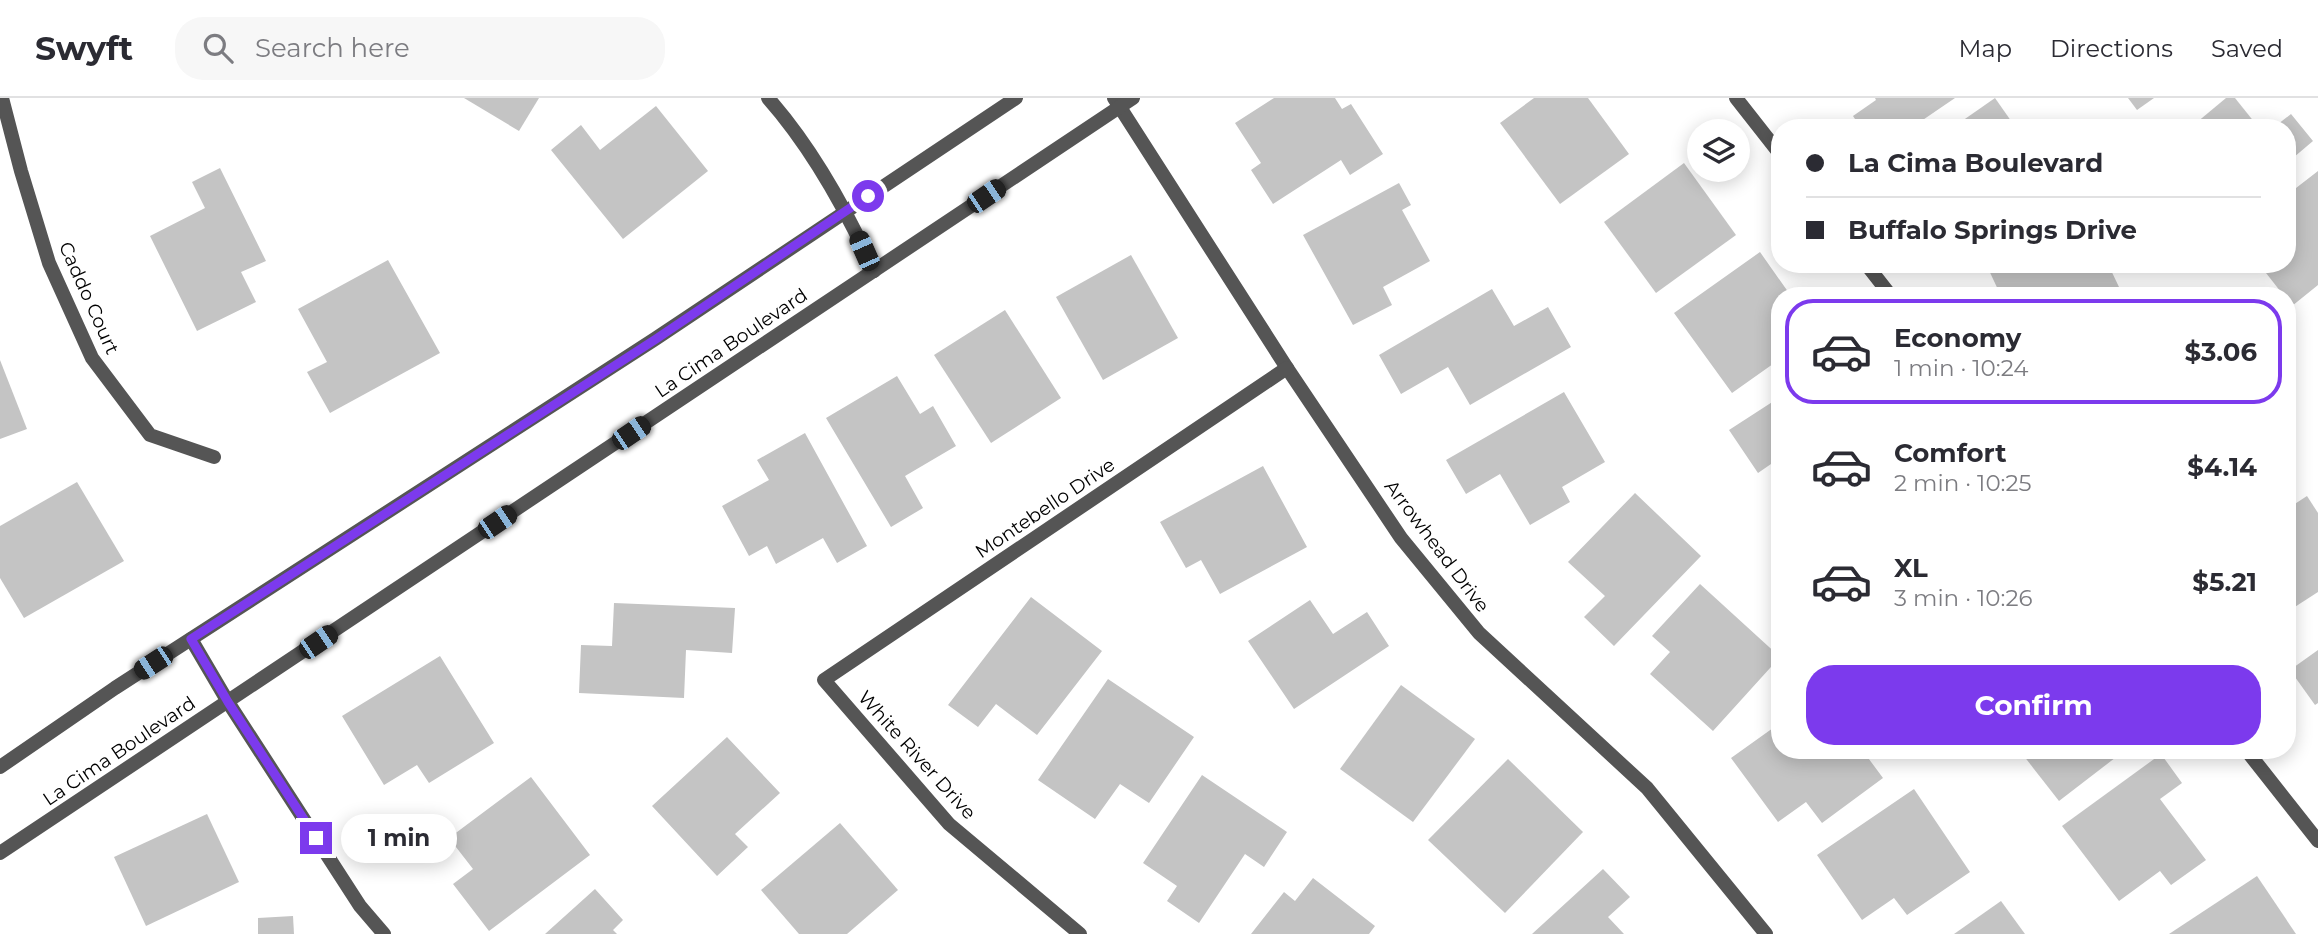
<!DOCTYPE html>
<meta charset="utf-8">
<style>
body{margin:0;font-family:Montserrat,sans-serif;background:#f7f7f7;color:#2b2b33;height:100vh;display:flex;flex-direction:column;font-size:26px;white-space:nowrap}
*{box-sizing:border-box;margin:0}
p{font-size:23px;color:#7c7c81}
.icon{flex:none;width:38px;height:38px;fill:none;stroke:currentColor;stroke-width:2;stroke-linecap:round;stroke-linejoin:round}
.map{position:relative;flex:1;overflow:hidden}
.side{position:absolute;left:1771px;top:189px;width:525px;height:472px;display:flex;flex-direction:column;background:#fff;border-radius:28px;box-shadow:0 4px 18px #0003}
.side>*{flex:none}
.guide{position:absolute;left:1771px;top:21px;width:525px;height:154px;border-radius:28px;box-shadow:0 4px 18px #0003;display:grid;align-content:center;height:154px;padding:0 35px;background:#fff}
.fabs{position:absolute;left:1687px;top:21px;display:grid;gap:14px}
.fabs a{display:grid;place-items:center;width:63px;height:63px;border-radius:50%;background:#fff;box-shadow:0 4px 18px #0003;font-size:35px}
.end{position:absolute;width:32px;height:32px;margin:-16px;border:9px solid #7c3aed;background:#fff;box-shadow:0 0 0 4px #fff}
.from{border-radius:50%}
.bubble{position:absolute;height:49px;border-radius:24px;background:#fff;box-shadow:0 4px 18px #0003;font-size:23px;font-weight:700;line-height:49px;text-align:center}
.car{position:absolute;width:21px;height:42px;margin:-21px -10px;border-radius:9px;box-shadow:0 0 5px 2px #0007;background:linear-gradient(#222 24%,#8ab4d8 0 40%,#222 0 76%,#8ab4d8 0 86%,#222 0)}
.guide b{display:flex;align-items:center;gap:24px;height:66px;font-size:26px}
.guide b+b{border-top:2px solid #e1e1e2}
.guide i{width:18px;height:18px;background:#2b2b33}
ul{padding:12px 0 0;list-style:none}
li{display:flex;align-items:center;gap:21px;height:105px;margin:0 14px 10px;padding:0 21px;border:4px solid transparent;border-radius:28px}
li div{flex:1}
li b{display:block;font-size:26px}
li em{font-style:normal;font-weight:700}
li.on{border-color:#7c3aed}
li>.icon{width:63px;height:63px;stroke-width:1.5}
.cta{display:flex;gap:14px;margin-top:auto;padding:14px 35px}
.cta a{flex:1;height:80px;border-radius:28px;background:#7c3aed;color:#fff;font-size:28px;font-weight:700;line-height:80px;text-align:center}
header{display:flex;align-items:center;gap:42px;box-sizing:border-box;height:98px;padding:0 35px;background:#fff;border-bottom:2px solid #e1e1e2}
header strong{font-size:33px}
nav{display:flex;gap:38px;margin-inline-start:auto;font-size:24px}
.search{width:490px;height:63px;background:#f7f7f7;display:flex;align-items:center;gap:18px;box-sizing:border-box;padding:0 24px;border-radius:28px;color:#7c7c81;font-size:26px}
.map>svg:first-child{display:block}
</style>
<header>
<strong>Swyft</strong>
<div class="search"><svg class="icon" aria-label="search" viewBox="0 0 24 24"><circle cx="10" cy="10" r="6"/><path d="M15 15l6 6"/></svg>Search here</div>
<nav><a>Map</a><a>Directions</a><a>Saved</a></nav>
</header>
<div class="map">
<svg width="2318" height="836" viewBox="0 0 2318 836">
<rect width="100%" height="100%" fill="#fff"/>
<g fill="#c4c4c4">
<polygon points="464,0 539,0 519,33"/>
<polygon points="1274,0 1335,0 1342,11 1351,6 1383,56 1350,77 1341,62 1273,106 1251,72 1261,65 1235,25"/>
<polygon points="1534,0 1588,0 1629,56 1560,106 1500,25"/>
<polygon points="1875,0 1955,0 1911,30 1861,30 1853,18 1876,2"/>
<polygon points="1995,0 2016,30 1952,30"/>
<polygon points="2128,0 2154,0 2137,12"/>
<polygon points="2226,0 2235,0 2259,30 2190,30"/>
<polygon points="656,8 708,73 623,141 551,52 581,27 600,52"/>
<polygon points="2291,16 2313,43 2287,65 2287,30 2273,30"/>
<polygon points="1684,65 1736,137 1656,195 1604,124"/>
<polygon points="220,70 266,163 241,174 256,204 197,233 150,138 205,110 192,84"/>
<polygon points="2318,73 2318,187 2292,208 2287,198 2284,198 2259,166 2287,166 2287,97"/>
<polygon points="1399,85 1411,107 1402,112 1430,163 1383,189 1392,207 1353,227 1303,137"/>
<polygon points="1760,154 1791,198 1780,198 1780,261 1732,295 1674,215"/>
<polygon points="1131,157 1178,240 1103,282 1056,199"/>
<polygon points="388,162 440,255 330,315 307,274 327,264 298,211"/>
<polygon points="1986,166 2108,166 2119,189 2101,198 2001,198"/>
<polygon points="1492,191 1514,228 1548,209 1571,249 1470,307 1448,269 1401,296 1379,257"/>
<polygon points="1005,212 1061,300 991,345 934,257"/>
<polygon points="0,262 27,331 0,341"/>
<polygon points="897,278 920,316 933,308 956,348 905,378 923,410 891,429 826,320"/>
<polygon points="1564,294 1605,364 1562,389 1570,404 1530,427 1500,376 1466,396 1446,362"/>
<polygon points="1780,299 1780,380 1771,366 1758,375 1729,332"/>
<polygon points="805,335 867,448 837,465 823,440 776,466 767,448 749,458 722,408 769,382 757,362"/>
<polygon points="1263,368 1307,449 1220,496 1201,462 1186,470 1160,424"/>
<polygon points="77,384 124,463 24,520 0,480 0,428"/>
<polygon points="1635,395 1701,458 1614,548 1584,519 1605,498 1568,464"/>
<polygon points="2307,398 2318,415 2318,494 2287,514 2287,411"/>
<polygon points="1700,486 1780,559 1713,633 1650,576 1670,554 1652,538"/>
<polygon points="1031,499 1102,553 1037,637 996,606 978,629 948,607"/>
<polygon points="1310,502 1333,536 1367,514 1389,548 1294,611 1248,543"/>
<polygon points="614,505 735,510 732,555 686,552 684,600 579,595 581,547 612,548"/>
<polygon points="2318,552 2318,605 2315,607 2290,572"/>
<polygon points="440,558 494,645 429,685 417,667 384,687 342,618"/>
<polygon points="1108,581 1194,639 1149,705 1120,686 1095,721 1038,682"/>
<polygon points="1401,587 1475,641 1413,724 1340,671"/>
<polygon points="1780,625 1780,653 1863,653 1883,680 1822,725 1806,704 1778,724 1731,660"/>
<polygon points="727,639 780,695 735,736 748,749 717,778 652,708"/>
<polygon points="2020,653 2124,653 2059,703"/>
<polygon points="2161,656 2182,685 2160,701 2206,762 2171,787 2160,773 2119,803 2062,728"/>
<polygon points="1508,661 1583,734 1505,815 1428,742"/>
<polygon points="1202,677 1287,734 1264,769 1245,756 1199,825 1167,803 1177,788 1143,765"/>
<polygon points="531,679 590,757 489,833 453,786 473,771 449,740"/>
<polygon points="1914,691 1970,774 1907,817 1894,800 1862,822 1817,757"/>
<polygon points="207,716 239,784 146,828 114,759"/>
<polygon points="840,725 898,792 847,836 799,836 761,792"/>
<polygon points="1603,771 1630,799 1608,819 1624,836 1532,836"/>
<polygon points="2257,778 2296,836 2169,836"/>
<polygon points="1313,780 1375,828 1369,836 1251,836 1284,794 1295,803"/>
<polygon points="595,791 623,822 613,832 617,836 545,836"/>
<polygon points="2001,803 2025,836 1954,836"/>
<polygon points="293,818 294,836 258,836 258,820"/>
</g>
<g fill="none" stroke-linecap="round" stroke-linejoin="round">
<g stroke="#555" stroke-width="14">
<polyline points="2,0 21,73 49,165 92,260 150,337 214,359"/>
<path d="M768 0C813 51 846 111 874 173"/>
<polyline points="1114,0 1287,270 1401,440 1479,535 1647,690 1766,836"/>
<polyline points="1736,0 1780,56"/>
<polyline points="1866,166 1891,198"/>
<polyline points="191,541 228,604 360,808 384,836"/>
<polyline points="2247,653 2318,743"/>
<polyline points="1080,836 949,726 824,582 1287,270"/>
</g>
<g stroke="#555" stroke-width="14">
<polyline points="0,669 115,590 655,241 1016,0"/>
<polyline points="0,755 1133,0"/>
</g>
</g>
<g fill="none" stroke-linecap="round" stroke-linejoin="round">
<polyline stroke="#7c3aed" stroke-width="9" points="316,740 228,604 191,541 656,241 868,98"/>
</g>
<g text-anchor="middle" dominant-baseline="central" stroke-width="7" stroke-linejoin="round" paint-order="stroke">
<g font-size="19" fill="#000" stroke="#fff">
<text transform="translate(89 200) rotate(66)">Caddo Court</text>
<text transform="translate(731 245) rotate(-34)">La Cima Boulevard</text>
<text transform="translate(1045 410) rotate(-34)">Montebello Drive</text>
<text transform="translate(1437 448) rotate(53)">Arrowhead Drive</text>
<text transform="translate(119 653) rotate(-34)">La Cima Boulevard</text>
<text transform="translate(917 657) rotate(48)">White River Drive</text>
</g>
</g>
</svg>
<div class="fabs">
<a><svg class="icon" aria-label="layers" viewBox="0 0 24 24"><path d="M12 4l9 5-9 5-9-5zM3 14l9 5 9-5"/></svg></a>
</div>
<i class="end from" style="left:868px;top:98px"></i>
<i class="end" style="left:316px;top:740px"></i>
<div class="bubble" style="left:341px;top:716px;width:116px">1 min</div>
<i class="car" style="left:986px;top:98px;rotate:56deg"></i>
<i class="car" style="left:864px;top:153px;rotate:336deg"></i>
<i class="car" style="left:631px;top:335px;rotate:56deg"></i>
<i class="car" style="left:497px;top:424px;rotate:56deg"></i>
<i class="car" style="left:318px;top:544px;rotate:56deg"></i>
<i class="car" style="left:153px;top:565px;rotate:237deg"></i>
<div class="guide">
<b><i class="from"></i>La Cima Boulevard</b>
<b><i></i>Buffalo Springs Drive</b>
</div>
<section class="side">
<ul>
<li class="on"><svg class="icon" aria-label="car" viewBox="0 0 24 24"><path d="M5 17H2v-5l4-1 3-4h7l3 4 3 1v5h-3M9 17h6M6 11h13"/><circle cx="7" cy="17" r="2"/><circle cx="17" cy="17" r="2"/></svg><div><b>Economy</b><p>1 min · 10:24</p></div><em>$3.06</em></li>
<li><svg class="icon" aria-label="car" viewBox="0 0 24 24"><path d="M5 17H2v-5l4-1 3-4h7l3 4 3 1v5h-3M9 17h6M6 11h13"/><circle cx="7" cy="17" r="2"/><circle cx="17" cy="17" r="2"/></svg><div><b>Comfort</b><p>2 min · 10:25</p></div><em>$4.14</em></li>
<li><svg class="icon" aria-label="car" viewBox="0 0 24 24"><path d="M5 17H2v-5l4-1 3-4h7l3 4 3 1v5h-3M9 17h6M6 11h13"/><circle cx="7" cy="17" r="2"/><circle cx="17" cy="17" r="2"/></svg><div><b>XL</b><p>3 min · 10:26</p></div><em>$5.21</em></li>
</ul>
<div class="cta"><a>Confirm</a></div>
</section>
</div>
